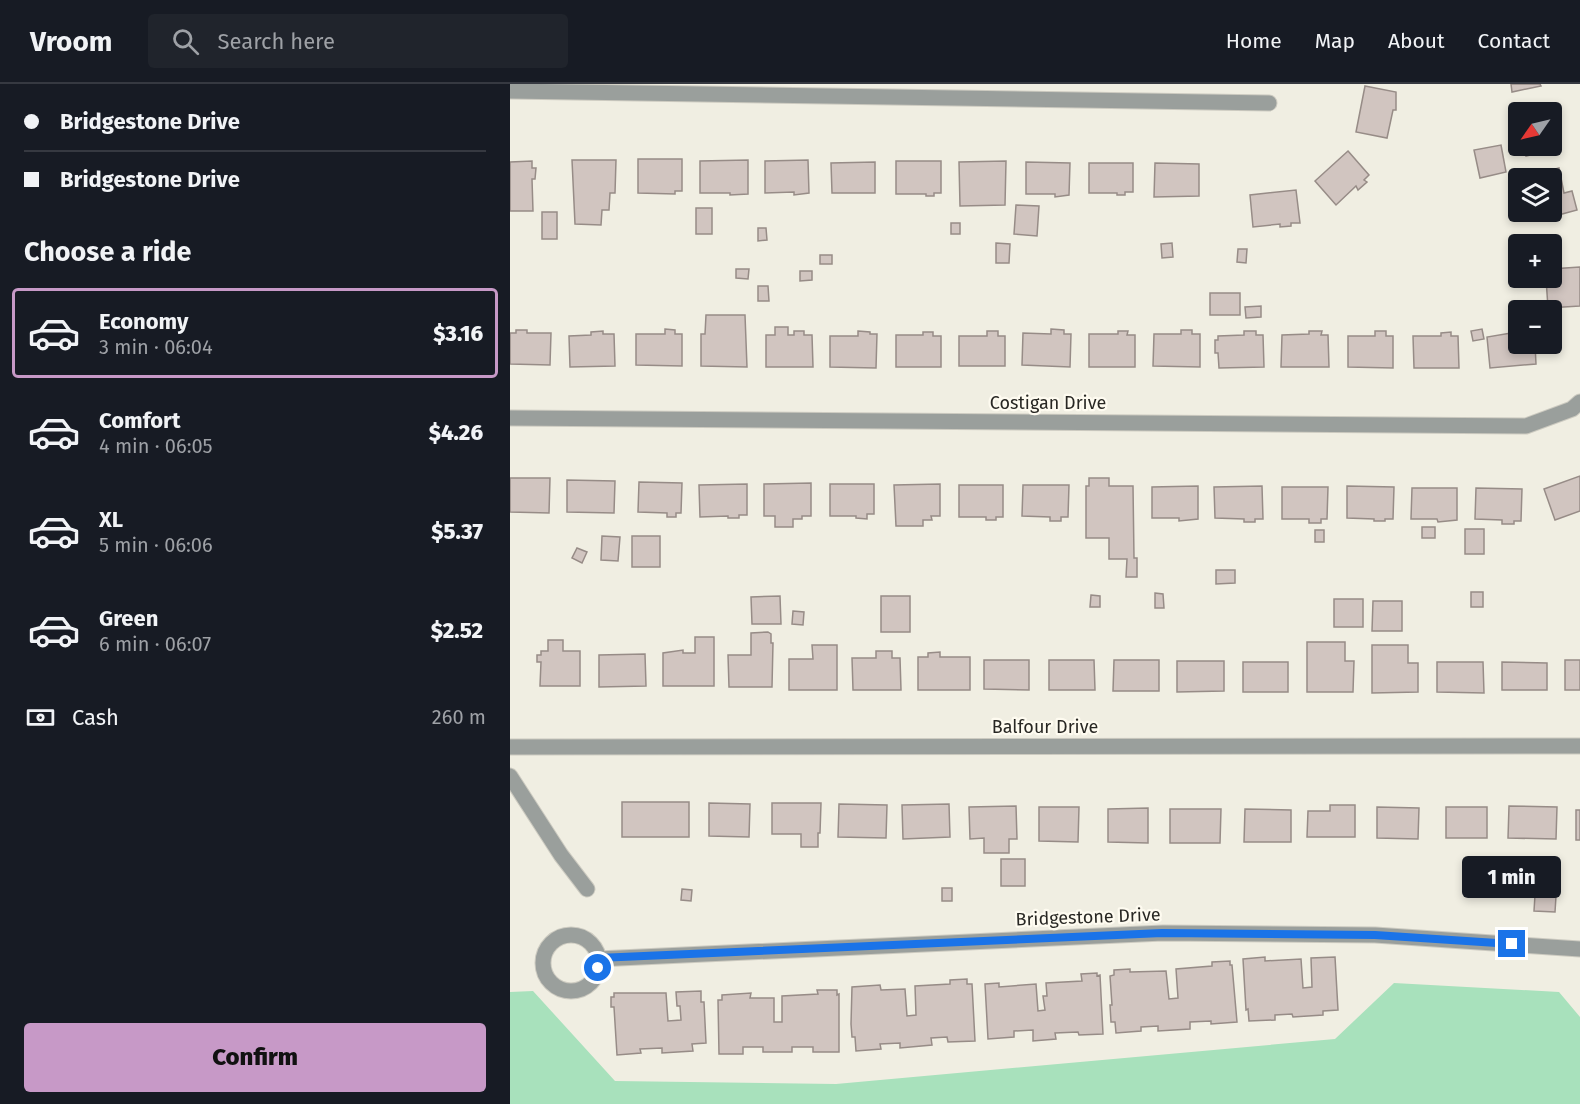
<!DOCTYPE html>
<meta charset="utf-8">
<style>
body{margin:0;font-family:"Fira Sans",sans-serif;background:#20242c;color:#f1f3f6;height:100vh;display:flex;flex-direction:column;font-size:22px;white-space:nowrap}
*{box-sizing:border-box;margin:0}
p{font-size:20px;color:#9ea1a6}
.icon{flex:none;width:33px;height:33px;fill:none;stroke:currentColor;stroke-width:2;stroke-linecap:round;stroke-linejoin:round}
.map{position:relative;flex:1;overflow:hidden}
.details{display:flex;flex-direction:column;background:#171b24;width:510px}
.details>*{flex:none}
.banner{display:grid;align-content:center;height:132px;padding:0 24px;background:#171b24}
.needle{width:39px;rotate:236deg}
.controls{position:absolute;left:998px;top:18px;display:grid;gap:12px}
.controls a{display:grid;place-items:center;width:54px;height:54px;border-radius:6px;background:#171b24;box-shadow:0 3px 9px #0003;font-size:30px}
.end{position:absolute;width:27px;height:27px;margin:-14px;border:8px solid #1a73e8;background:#fff;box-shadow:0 0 0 3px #fff}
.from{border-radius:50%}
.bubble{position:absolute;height:42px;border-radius:6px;background:#171b24;box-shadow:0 3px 9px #0003;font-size:20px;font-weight:800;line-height:42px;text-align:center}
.banner b{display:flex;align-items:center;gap:21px;height:57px;font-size:22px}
.banner b+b{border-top:2px solid #363941}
.banner i{width:15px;height:15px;background:#f1f3f6}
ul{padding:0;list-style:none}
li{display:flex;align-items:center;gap:18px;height:90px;margin:0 12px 9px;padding:0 12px;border:3px solid transparent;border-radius:6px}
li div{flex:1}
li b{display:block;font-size:22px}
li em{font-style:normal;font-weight:800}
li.selected{border-color:#c799c7}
li>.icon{width:54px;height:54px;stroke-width:1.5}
h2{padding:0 24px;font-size:27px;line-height:72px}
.pay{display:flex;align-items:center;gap:15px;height:66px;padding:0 24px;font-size:22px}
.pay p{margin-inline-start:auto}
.button{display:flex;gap:12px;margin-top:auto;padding:12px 24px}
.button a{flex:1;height:69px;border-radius:6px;background:#c799c7;color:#111;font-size:24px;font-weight:800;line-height:69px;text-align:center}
header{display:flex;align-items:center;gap:36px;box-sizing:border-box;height:84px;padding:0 30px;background:#171b24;border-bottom:2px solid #363941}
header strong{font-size:28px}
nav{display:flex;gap:33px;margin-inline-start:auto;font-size:21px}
.search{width:420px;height:54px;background:#20242c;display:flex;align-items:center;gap:15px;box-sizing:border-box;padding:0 21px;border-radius:6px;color:#9ea1a6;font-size:22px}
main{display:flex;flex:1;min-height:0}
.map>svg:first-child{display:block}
</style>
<header>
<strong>Vroom</strong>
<div class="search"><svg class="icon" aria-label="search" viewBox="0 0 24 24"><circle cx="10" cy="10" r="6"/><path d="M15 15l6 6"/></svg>Search here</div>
<nav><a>Home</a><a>Map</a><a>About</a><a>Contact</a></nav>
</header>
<main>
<section class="details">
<div class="banner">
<b><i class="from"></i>Bridgestone Drive</b>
<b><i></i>Bridgestone Drive</b>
</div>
<h2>Choose a ride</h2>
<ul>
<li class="selected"><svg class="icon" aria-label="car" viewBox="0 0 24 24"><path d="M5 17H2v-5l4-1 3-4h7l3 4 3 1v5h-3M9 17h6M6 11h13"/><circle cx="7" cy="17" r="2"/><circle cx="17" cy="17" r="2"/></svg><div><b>Economy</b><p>3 min · 06:04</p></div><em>$3.16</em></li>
<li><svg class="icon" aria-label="car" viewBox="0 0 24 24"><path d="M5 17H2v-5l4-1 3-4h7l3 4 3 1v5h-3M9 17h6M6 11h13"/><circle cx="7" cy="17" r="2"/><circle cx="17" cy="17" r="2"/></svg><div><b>Comfort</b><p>4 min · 06:05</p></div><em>$4.26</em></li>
<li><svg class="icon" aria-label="car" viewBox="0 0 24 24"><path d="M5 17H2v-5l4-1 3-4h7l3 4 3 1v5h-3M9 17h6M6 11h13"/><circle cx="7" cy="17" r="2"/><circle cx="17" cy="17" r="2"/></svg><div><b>XL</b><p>5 min · 06:06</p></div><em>$5.37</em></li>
<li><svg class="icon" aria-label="car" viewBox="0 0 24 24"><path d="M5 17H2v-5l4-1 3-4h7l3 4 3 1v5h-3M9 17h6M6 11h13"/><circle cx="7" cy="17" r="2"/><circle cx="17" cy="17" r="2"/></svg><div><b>Green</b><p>6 min · 06:07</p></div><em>$2.52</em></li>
</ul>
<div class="pay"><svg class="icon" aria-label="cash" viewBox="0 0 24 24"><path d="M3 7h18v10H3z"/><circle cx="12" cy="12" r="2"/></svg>Cash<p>260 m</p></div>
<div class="button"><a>Confirm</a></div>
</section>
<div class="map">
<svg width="1070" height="1020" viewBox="0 0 1070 1020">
<rect width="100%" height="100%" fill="#f0eee2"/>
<polygon fill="#a8e1bc" points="884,899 1049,908 1070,933 1070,1020 0,1020 0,908 23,907 105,997 326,1000 825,955"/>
<g fill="#d1c5c0" stroke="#978c87" stroke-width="1.5">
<polygon points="1001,0 1030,0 1031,2 1002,8"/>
<polygon points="855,2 886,8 886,26 883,26 877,54 846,48"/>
<polygon points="1035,21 1037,28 1008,28 1008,36 1006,28"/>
<polygon points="1041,46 1046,65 1016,72 1014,62 1041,62"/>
<polygon points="991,61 996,88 970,94 964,66"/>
<polygon points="838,67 859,91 854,96 857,98 848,106 846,102 826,121 805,97"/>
<polygon points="128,75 172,75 172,107 165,107 165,110 128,109"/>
<polygon points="62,76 106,76 105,109 100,109 99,126 92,126 91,141 65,140"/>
<polygon points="238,76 238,110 220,111 220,109 190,109 190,77"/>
<polygon points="298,76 299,109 284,111 284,108 255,109 255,77"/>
<polygon points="22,77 22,84 26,84 25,95 22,95 23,127 0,127 0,78"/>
<polygon points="386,77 431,77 431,109 424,109 424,112 416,112 416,110 386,110"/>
<polygon points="496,77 495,121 450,122 449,78"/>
<polygon points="365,78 365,109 322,109 321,79"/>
<polygon points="516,78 560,79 559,111 545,113 545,110 516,110"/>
<polygon points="579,79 623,79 623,108 615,108 615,111 607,111 607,109 579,109"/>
<polygon points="645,79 689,80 689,112 644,113"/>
<polygon points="1049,84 1054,109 1062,107 1067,126 1030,136 1028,128 1041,128 1041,94 1020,94 1020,92"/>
<polygon points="786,106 790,139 781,139 781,142 770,143 770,140 743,143 740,111"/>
<polygon points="506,121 529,122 527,152 504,150"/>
<rect x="186" y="124" width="16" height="26"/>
<rect x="32" y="128" width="15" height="27"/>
<rect x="441" y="139" width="9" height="11"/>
<polygon points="248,144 256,144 257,156 248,157"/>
<polygon points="486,159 500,160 499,179 486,179"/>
<polygon points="662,159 663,173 652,174 651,160"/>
<polygon points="728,165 737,165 736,179 727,178"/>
<rect x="310" y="171" width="12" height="9"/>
<polygon points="1070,183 1070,222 1038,224 1036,194 1041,194 1041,185"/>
<polygon points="226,185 239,185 238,195 226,194"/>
<polygon points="290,187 302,187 302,196 290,197"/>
<polygon points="248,202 258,202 259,217 248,217"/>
<rect x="700" y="209" width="30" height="22"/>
<polygon points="751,222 751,233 736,234 735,223"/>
<polygon points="196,231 235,231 237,283 191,282 191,250 195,250"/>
<polygon points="265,243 278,243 278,251 284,251 284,247 294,247 294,251 302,251 303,283 256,283 256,251 265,251"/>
<polygon points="155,245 165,246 165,250 172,250 172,282 126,281 126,250 155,250"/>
<polygon points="541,245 554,246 554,250 561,250 560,283 512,281 513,249 541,250"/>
<polygon points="972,245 974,255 963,257 961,247"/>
<polygon points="6,246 17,246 17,249 41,249 40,281 0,280 0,249 6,249"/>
<polygon points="671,246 682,246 682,250 690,250 690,283 643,282 644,250 671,250"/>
<polygon points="93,247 93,250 104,250 105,282 60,283 59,252 81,251 81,248"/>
<polygon points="348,247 360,248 360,250 367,250 366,284 320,283 320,252 348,252"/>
<polygon points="477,247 488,247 488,252 495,252 495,282 449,282 449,252 477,252"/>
<polygon points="608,247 618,247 617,251 625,251 625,283 579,283 579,250 608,250"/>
<polygon points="734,247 746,247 746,251 753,251 754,283 709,284 708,269 705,269 705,256 708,256 708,252 734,251"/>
<polygon points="799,247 812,247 811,251 818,251 819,283 771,283 772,251 799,250"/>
<polygon points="865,247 876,247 876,252 883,252 883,284 838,283 838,252 865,252"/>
<polygon points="413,248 423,248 423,252 431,252 431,283 386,283 386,251 413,251"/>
<polygon points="941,248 941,252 948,252 949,284 904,284 903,252 931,252 931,249"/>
<polygon points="1001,249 1008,249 1008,260 1025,260 1026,280 980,284 977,253"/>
<polygon points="1070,392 1070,427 1045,436 1034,405"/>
<polygon points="0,394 40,394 39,429 0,428"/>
<polygon points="579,394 599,394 599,402 623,402 624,474 627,474 627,493 616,493 617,475 599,475 599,454 576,454 576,402 579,402"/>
<polygon points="57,396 105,397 104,429 57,428"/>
<polygon points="129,398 172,399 171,429 166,429 166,433 157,433 157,429 128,428"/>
<polygon points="301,399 301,432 292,432 292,435 283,435 283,443 265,443 265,432 254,432 254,400"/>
<polygon points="237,400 237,431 229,431 229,434 218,434 218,432 190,433 189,401"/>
<polygon points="320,400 364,400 364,430 357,430 357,435 346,434 346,432 320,432"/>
<polygon points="430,400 430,432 421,432 422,436 413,436 413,442 386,442 384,401"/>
<polygon points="449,401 493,401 493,433 486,433 486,436 476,436 476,433 449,433"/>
<polygon points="513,401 559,401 558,433 551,433 551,437 540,437 540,433 512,432"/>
<polygon points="688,402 688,435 669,437 669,434 642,434 642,403"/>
<polygon points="752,402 753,435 745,435 745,438 734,438 734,435 705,434 704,403"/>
<polygon points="837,402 884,403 883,435 875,435 875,437 864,437 864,435 837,434"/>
<polygon points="772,403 818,403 817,435 811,435 811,439 799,439 799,435 772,435"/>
<polygon points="902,404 947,404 947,436 928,438 927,435 901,435"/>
<polygon points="966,404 1012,405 1011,437 1004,437 1004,440 992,440 992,436 965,435"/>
<rect x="912" y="443" width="13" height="11"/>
<rect x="955" y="445" width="19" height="25"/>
<rect x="805" y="446" width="9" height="12"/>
<polygon points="92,452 110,453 108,477 91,476"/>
<rect x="122" y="452" width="28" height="31"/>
<polygon points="67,464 77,468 72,479 62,474"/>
<polygon points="706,486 725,486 725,499 706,500"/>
<rect x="961" y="508" width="12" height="15"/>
<polygon points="645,509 653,510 654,524 645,524"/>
<polygon points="581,511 590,512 590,523 580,523"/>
<polygon points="270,512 271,540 242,540 241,513"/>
<rect x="371" y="512" width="29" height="36"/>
<rect x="824" y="515" width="29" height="28"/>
<polygon points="863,517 892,517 892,547 862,547"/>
<polygon points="283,527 294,528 293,541 282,540"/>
<polygon points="258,548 261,550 261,559 263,559 262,603 219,603 218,571 241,571 241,549"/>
<polygon points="185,553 204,553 204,602 153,602 153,569 173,566 173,569 185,569"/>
<polygon points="38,556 53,556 53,567 70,567 70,602 30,602 31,578 27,578 27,571 31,571 31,567 38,567"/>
<polygon points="797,558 835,558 835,577 844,577 843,608 797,608"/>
<polygon points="302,561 327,561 327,606 279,606 279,575 303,575"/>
<polygon points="862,561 898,561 898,579 908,579 908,608 862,609"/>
<polygon points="366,567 382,567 382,574 390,574 391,606 343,606 342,574 366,574"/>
<polygon points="430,568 430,573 460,573 460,606 408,606 408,573 418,573 418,569"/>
<polygon points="135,570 136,602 89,603 89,571"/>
<polygon points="474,576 519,576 519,606 474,605"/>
<polygon points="539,576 584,576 585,606 539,606"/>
<polygon points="604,576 649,576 649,607 603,607"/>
<rect x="1055" y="576" width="15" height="30"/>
<polygon points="667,577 714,577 714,607 667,608"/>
<rect x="733" y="578" width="45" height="30"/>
<polygon points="927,578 973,578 974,609 927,608"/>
<polygon points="992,578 1037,579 1037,606 992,606"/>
<rect x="112" y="718" width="67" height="35"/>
<polygon points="199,719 240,720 239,753 199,752"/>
<polygon points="262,719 311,719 310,749 308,749 308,763 291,763 291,750 262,750"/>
<polygon points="329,720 377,721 376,754 328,753"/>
<polygon points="439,720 440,753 393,755 392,721"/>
<polygon points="820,721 845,721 845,753 797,753 798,727 820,727"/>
<polygon points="506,722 507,755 499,755 499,769 474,769 474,754 460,755 459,723"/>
<polygon points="999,722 1047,723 1046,755 998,754"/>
<polygon points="529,723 569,723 568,758 529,757"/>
<polygon points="867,723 909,724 908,755 867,754"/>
<rect x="936" y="723" width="41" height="31"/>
<polygon points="638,724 638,759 598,758 598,725"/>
<polygon points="660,725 711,725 710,759 660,759"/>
<polygon points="735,725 781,726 781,758 734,758"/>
<rect x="1066" y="726" width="4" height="30"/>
<rect x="491" y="775" width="24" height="27"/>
<rect x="432" y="804" width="10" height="13"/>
<polygon points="172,805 182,806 181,817 171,816"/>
<polygon points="1025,811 1046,812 1045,828 1024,827"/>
<polygon points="755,873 755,877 791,875 793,904 802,903 801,874 825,873 828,926 813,927 813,931 783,933 782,930 765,931 765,936 739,937 738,925 736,926 733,875"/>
<polygon points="720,877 720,881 722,881 727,938 701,940 701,937 680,938 680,945 648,947 648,942 631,943 631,947 606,949 605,938 601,938 600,921 602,921 600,892 604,891 604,886 620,885 620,888 656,887 659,915 668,914 666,885 702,882 702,878"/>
<polygon points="587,889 587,892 590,891 593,950 569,951 568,948 545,949 546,955 523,957 523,946 504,947 504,953 478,955 475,900 489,899 489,903 526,900 528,927 535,926 533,912 537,912 536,899 572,897 571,890"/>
<polygon points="457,895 457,900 462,900 465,957 438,958 437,953 421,954 422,961 390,964 390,959 370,960 371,965 346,967 345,953 342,953 341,940 342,903 370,901 371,906 395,905 397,932 406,931 405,902 440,900 440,896"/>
<polygon points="307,906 327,906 327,911 329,910 329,968 303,968 303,963 282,963 282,968 253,968 253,963 233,963 233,970 209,970 208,916 212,916 212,911 241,909 240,914 264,914 264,938 272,938 272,912 308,910"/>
<polygon points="191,907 191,918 194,918 196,959 182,960 183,967 152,969 152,964 130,965 131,969 107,971 104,923 101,923 101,913 104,913 104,909 156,909 158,937 171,936 170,922 167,922 166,908"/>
</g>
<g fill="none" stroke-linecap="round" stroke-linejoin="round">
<g stroke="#cccac0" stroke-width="17">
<g id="street">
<polyline points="0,7 759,19"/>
<polyline points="0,334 1016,342 1062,325 1070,318"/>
<polyline points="0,663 1070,662"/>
<polyline points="0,692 51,771 77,805"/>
<circle cx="61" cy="879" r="28"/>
<polyline points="88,875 653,849 865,851 1070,865"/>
</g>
</g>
<use href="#street" stroke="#9a9f9c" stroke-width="15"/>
</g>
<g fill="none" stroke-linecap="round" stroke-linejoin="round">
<polyline stroke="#1a73e8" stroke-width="8" points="88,884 88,874 652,849 865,851 1002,860"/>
</g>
<g text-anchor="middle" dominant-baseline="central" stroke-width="4.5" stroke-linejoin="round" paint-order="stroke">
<g font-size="18" fill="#282723" stroke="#fefbf0">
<text x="538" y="319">Costigan Drive</text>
<text x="535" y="643">Balfour Drive</text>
<text transform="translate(578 833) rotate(-2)">Bridgestone Drive</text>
</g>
</g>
</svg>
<div class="controls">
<a><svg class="needle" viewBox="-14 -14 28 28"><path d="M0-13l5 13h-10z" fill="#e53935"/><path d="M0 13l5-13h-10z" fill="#9ea1a6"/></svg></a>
<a><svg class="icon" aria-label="layers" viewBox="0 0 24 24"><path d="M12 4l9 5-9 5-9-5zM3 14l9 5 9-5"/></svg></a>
<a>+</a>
<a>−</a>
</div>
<i class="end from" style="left:88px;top:884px"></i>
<i class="end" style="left:1002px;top:860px"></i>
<div class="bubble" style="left:952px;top:772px;width:99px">1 min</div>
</div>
</main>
